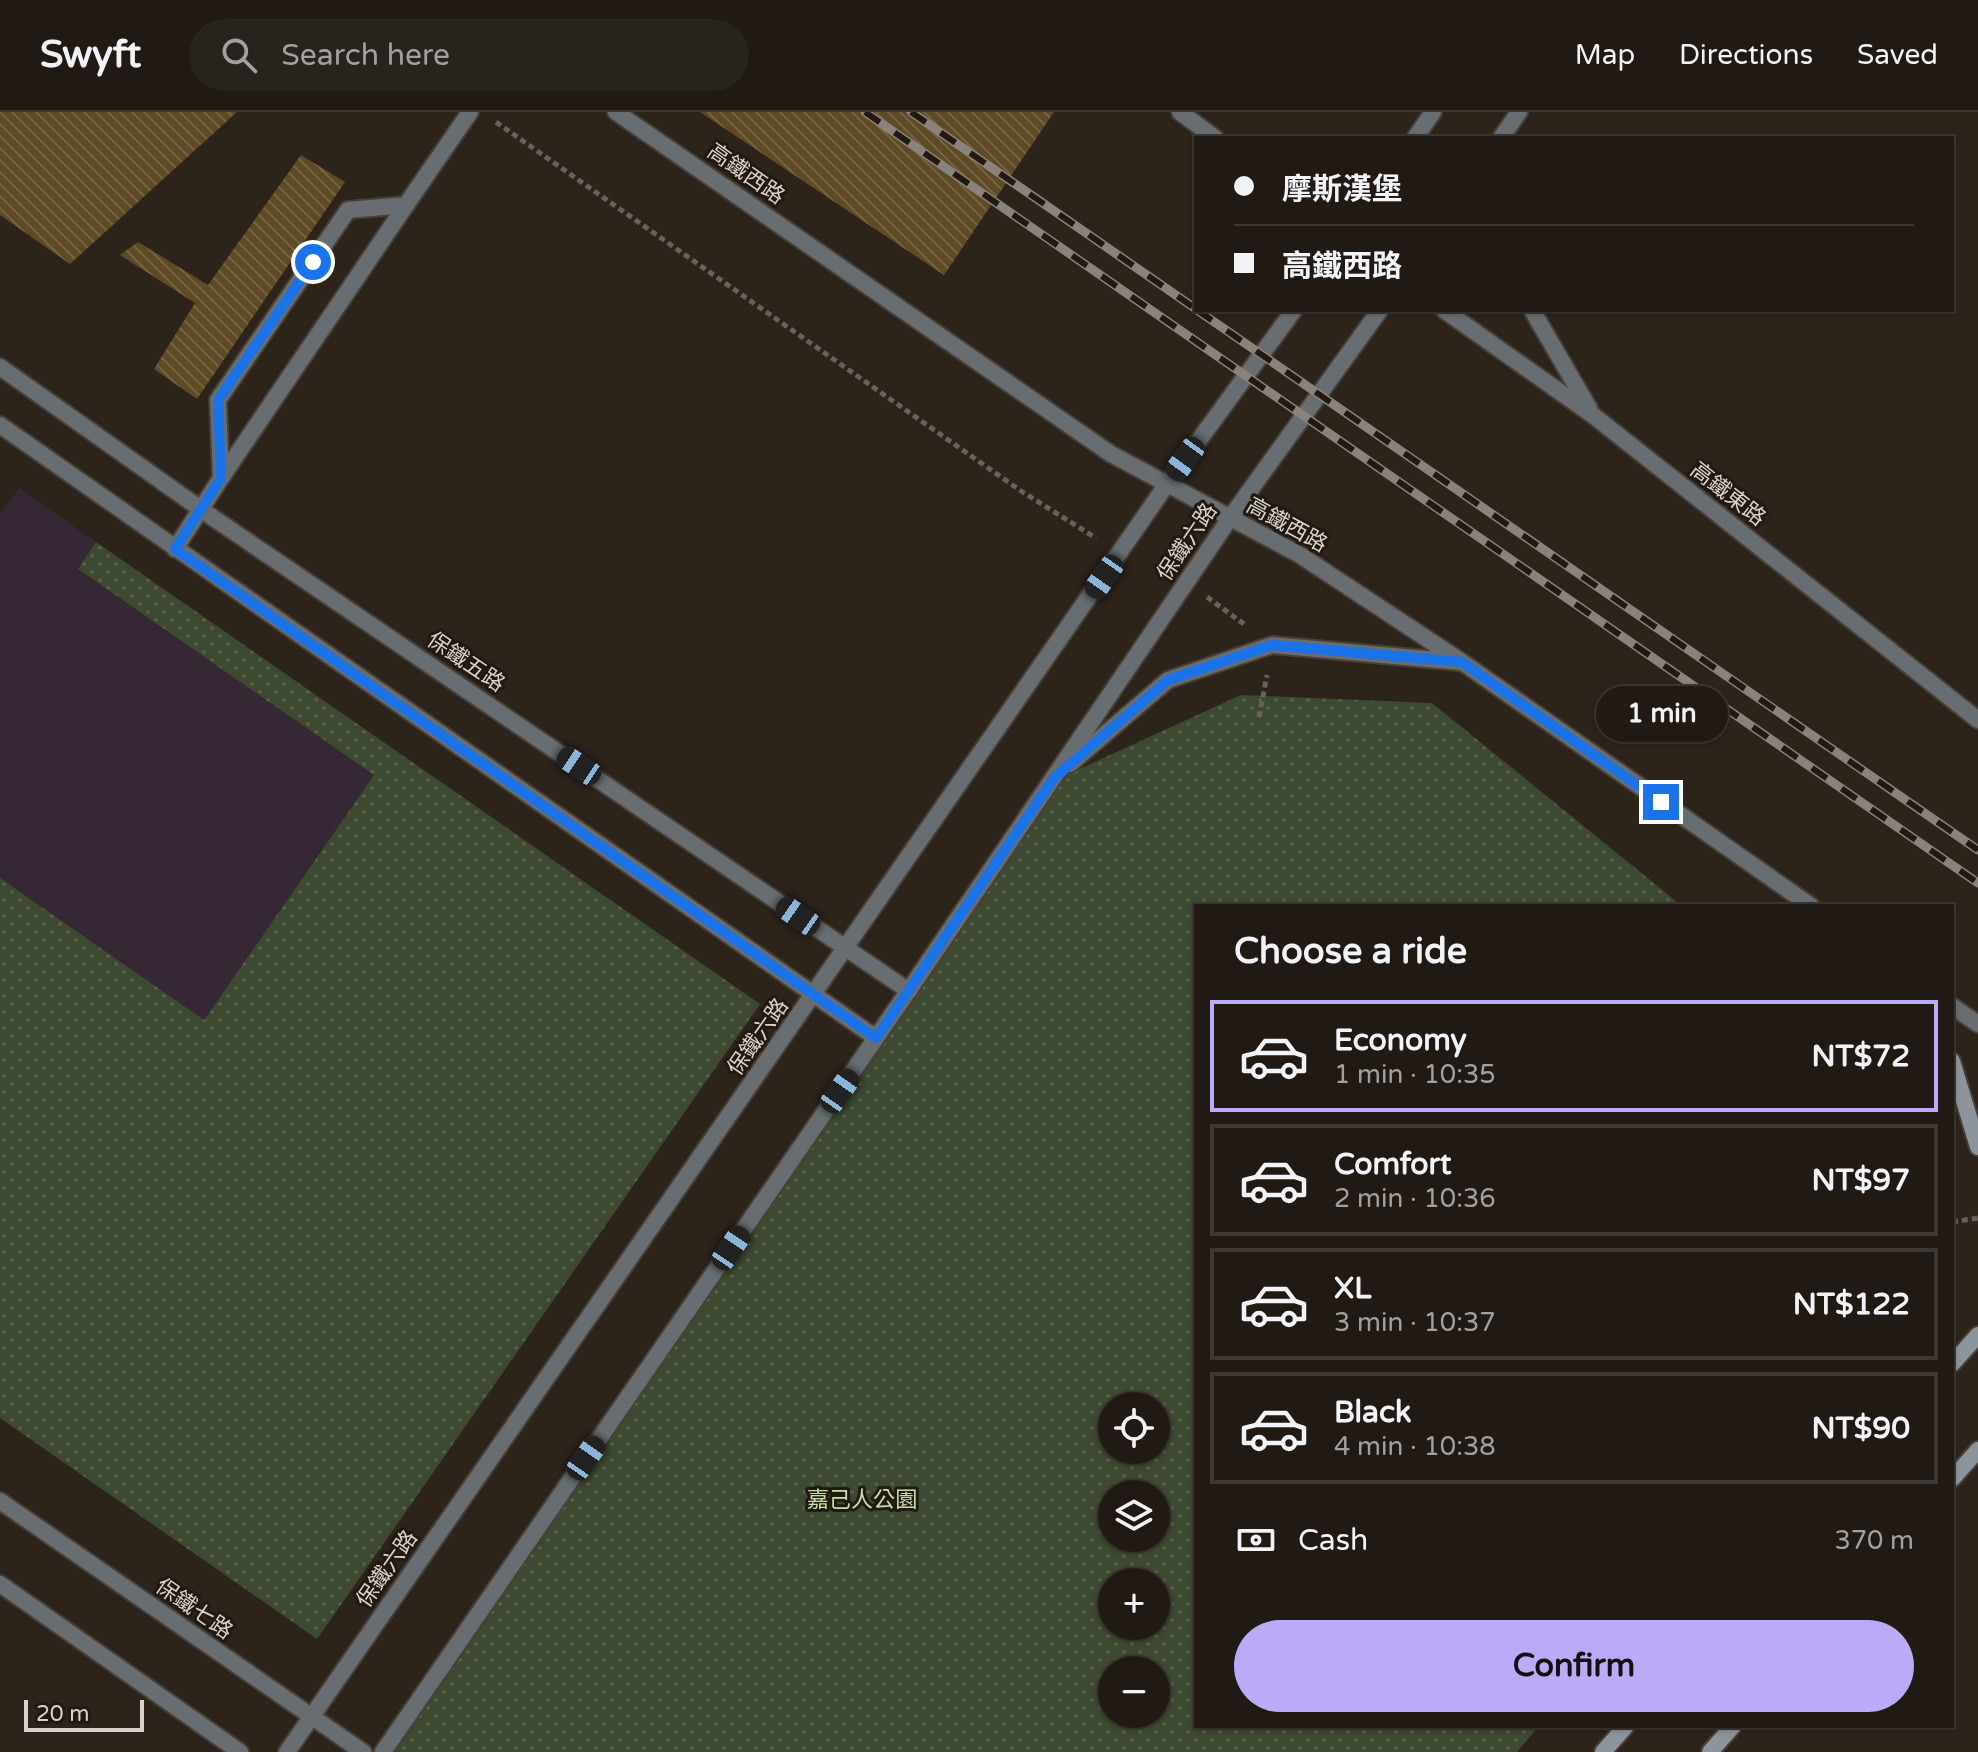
<!DOCTYPE html>
<meta charset="utf-8">
<style>
body{margin:0;font-family:"Varela Round","Noto Sans TC",sans-serif;background:#29231d;color:#f1f3f6;height:100vh;display:flex;flex-direction:column;font-size:30px;white-space:nowrap}
*{box-sizing:border-box;margin:0}
p{font-size:26px;color:#a2a1a0}
.icon{flex:none;width:44px;height:44px;fill:none;stroke:currentColor;stroke-width:2;stroke-linecap:round;stroke-linejoin:round}
.map{position:relative;flex:1;overflow:hidden}
.side{position:absolute;left:1194px;top:792px;width:760px;height:824px;display:flex;flex-direction:column;background:#211a14;border-radius:0px;box-shadow:0 2px 6px #0004,0 0 0 2px #3e3834}
.side>*{flex:none}
.hud{position:absolute;left:1194px;top:24px;width:760px;height:176px;border-radius:0px;box-shadow:0 2px 6px #0004,0 0 0 2px #3e3834;display:grid;align-content:center;height:176px;padding:0 40px;background:#211a14}
.fabs{position:absolute;left:1098px;top:1280px;display:grid;gap:16px}
.fabs a{display:grid;place-items:center;width:72px;height:72px;border-radius:50%;background:#211a14;box-shadow:0 2px 6px #0004,0 0 0 2px #3e3834;font-size:40px}
.scale{position:absolute;left:24px;bottom:20px;width:120px;box-sizing:border-box;padding-left:8px;border:4px solid #d9d3cd;border-top:0;font-size:22px;line-height:28px;white-space:nowrap;color:#d9d3cd;-webkit-text-stroke:6px #221a12;paint-order:stroke}
.end{position:absolute;width:36px;height:36px;margin:-18px;border:10px solid #1a73e8;background:#fff;box-shadow:0 0 0 4px #fff}
.from{border-radius:50%}
.bubble{position:absolute;height:56px;border-radius:28px;background:#211a14;box-shadow:0 2px 6px #0004,0 0 0 2px #3e3834;font-size:26px;font-weight:700;line-height:56px;text-align:center}
.car{position:absolute;width:24px;height:48px;margin:-24px -12px;border-radius:10px;box-shadow:0 0 6px 2px #0007;background:linear-gradient(#222 24%,#8ab4d8 0 40%,#222 0 76%,#8ab4d8 0 86%,#222 0)}
.hud b{display:flex;align-items:center;gap:28px;height:76px;font-size:30px}
.hud b+b{border-top:2px solid #3e3834}
.hud i{width:20px;height:20px;background:#f1f3f6}
ul{padding:0;list-style:none}
li{display:flex;align-items:center;gap:24px;height:112px;margin:0 16px 12px;padding:0 24px;border:4px solid #3e3834;border-radius:0px}
li div{flex:1}
li b{display:block;font-size:30px}
li em{font-style:normal;font-weight:700}
li.on{border-color:#baaaf7}
li>.icon{width:72px;height:72px;stroke-width:1.5}
h2{padding:0 40px;font-size:36px;line-height:96px}
.pay{display:flex;align-items:center;gap:20px;height:88px;padding:0 40px;font-size:30px}
.pay p{margin-inline-start:auto}
.primary-button{display:flex;gap:16px;margin-top:auto;padding:16px 40px}
.primary-button a{flex:1;height:92px;border-radius:48px;background:#baaaf7;color:#111;font-size:32px;font-weight:700;line-height:92px;text-align:center}
header{display:flex;align-items:center;gap:48px;box-sizing:border-box;height:112px;padding:0 40px;background:#211a14;border-bottom:2px solid #3e3834}
header strong{font-size:38px}
nav{display:flex;gap:44px;margin-inline-start:auto;font-size:28px}
.search{width:560px;height:72px;background:#29231d;display:flex;align-items:center;gap:20px;box-sizing:border-box;padding:0 28px;border-radius:44px;color:#a2a1a0;font-size:30px}
.map>svg:first-child{display:block}
</style>
<header>
<strong>Swyft</strong>
<div class="search"><svg class="icon" aria-label="search" viewBox="0 0 24 24"><circle cx="10" cy="10" r="6"/><path d="M15 15l6 6"/></svg>Search here</div>
<nav><a>Map</a><a>Directions</a><a>Saved</a></nav>
</header>
<div class="map">
<svg width="1978" height="1640" viewBox="0 0 1978 1640">
<defs>
<pattern id="grass-dots" width="8" height="8" patternUnits="userSpaceOnUse" patternTransform="scale(2)"><rect width="8" height="8" fill="#3d4930"/><path d="M2 2h.1M6 6h.1" fill="none" stroke="#58624d" stroke-width="1.8" stroke-linecap="round"/></pattern>
<pattern id="building-back-hatch" width="6" height="6" patternUnits="userSpaceOnUse" patternTransform="scale(2)"><rect width="6" height="6" fill="#5f4a26"/><path d="M-1 5l2 2M0 0l6 6M5-1l2 2" fill="none" stroke="#756344"/></pattern>
</defs>
<rect width="100%" height="100%" fill="#2c231b"/>
<polygon fill="#352734" points="19,376 96,430 78,457 374,663 204,908 0,766 0,403"/>
<g fill="url(#grass-dots)" fill-rule="evenodd">
<polygon points="96,430 760,892 317,1527 0,1306 0,766 204,908 374,663 78,457"/>
<path d="M1241 583 1432 591 1682 794H1196V1614H1539L1517 1640H383L1064 664ZM1112 1294H1156V1338H1112ZM1112 1382H1156V1426H1112ZM1112 1470H1156V1514H1112ZM1112 1558H1156V1602H1112Z"/>
</g>
<g fill="url(#building-back-hatch)">
<polygon points="0,0 237,0 70,152 0,103"/>
<polygon points="700,0 1054,0 944,163"/>
<polygon points="301,43 345,70 197,287 154,257 195,191 120,143 138,130 208,173"/>
</g>
<g fill="none" stroke-linecap="round" stroke-linejoin="round">
<g stroke="#483f37" stroke-width="20">
<g id="lane">
<polyline points="221,366 406,93"/>
<polyline points="175,437 221,366 218,288 348,98 406,93 470,0"/>
</g>
</g>
<g stroke="#483f37" stroke-width="20">
<g id="street">
<polyline points="616,0 1111,342 1300,443 1462,550 1811,794"/>
<polyline points="1180,0 1215,26"/>
<polyline points="1415,26 1433,0"/>
<polyline points="1501,26 1519,0"/>
<polyline points="1444,198 1594,304 1978,608"/>
<polyline points="1532,198 1589,296"/>
<polyline points="0,255 212,405 909,879"/>
<polyline points="0,313 876,926"/>
<polyline points="1070,652 1168,568 1272,533 1460,550"/>
<polyline points="1952,894 1978,912"/>
<polyline points="0,1389 363,1640"/>
<polyline points="0,1472 240,1640"/>
<polyline points="287,1640 1167,372 1294,198"/>
<polyline points="383,1640 916,868 1230,406 1380,198"/>
</g>
</g>
<g stroke="#483f37" stroke-width="20">
<g id="secondary">
<polyline points="1952,949 1978,1035"/>
<polyline points="1952,1252 1978,1223"/>
<polyline points="1952,1367 1978,1338"/>
<polyline points="1603,1640 1626,1614"/>
<polyline points="1710,1640 1733,1614"/>
</g>
</g>
<g stroke="#69625a" stroke-width="5" stroke-dasharray="6 4" stroke-linecap="butt">
<polyline points="496,10 1021,379 1096,426"/>
<polyline points="1207,485 1244,512"/>
<polyline points="1259,605 1267,563"/>
<polyline points="1952,1110 1978,1106"/>
</g>
<use href="#lane" stroke="#676d70" stroke-width="16"/>
<use href="#street" stroke="#676d70" stroke-width="16"/>
<use href="#secondary" stroke="#8c959b" stroke-width="16"/>
<g stroke="#8a837c" stroke-width="9">
<g id="rail">
<polyline points="865,0 1978,771"/>
<polyline points="911,0 1196,197"/>
<polyline points="1197,198 1978,738"/>
</g>
</g>
<use href="#rail" stroke="#221a12" stroke-width="6" stroke-dasharray="18" stroke-linecap="butt"/>
</g>
<g fill="none" stroke-linecap="round" stroke-linejoin="round">
<polyline stroke="#1a73e8" stroke-width="10" points="313,150 218,288 221,366 175,437 876,926 1054,666 1168,568 1272,533 1462,550 1661,690"/>
</g>
<g text-anchor="middle" dominant-baseline="central" stroke-width="6" stroke-linejoin="round" paint-order="stroke">
<g font-size="22" fill="#d9d3cd" stroke="#221a12">
<text transform="translate(746 62) rotate(35)">高鐵西路</text>
<text transform="translate(1728 382) rotate(38)">高鐵東路</text>
<text transform="translate(1287 413) rotate(29)">高鐵西路</text>
<text transform="translate(1187 430) rotate(-56)">保鐵六路</text>
<text transform="translate(466 550) rotate(34)">保鐵五路</text>
<text transform="translate(758 925) rotate(-55)">保鐵六路</text>
<text transform="translate(387 1457) rotate(-55)">保鐵六路</text>
<text transform="translate(194 1497) rotate(35)">保鐵七路</text>
</g>
<g font-size="22" fill="#c3e0a1" stroke="#221a12">
<text x="862" y="1388">嘉己人公園</text>
</g>
</g>
</svg>
<div class="fabs">
<a><svg class="icon" aria-label="locate" viewBox="0 0 24 24"><circle cx="12" cy="12" r="6"/><path d="M12 2v4M12 18v4M2 12h4M18 12h4"/></svg></a>
<a><svg class="icon" aria-label="layers" viewBox="0 0 24 24"><path d="M12 4l9 5-9 5-9-5zM3 14l9 5 9-5"/></svg></a>
<a>+</a>
<a>−</a>
</div>
<div class="scale">20 m</div>
<i class="end from" style="left:313px;top:150px"></i>
<i class="end" style="left:1661px;top:690px"></i>
<div class="bubble" style="left:1596px;top:574px;width:132px">1 min</div>
<i class="car" style="left:1185px;top:347px;rotate:216deg"></i>
<i class="car" style="left:1104px;top:465px;rotate:215deg"></i>
<i class="car" style="left:579px;top:654px;rotate:304deg"></i>
<i class="car" style="left:798px;top:804px;rotate:305deg"></i>
<i class="car" style="left:840px;top:979px;rotate:35deg"></i>
<i class="car" style="left:731px;top:1136px;rotate:34deg"></i>
<i class="car" style="left:586px;top:1346px;rotate:35deg"></i>
<div class="hud">
<b><i class="from"></i>摩斯漢堡</b>
<b><i></i>高鐵西路</b>
</div>
<section class="side">
<h2>Choose a ride</h2>
<ul>
<li class="on"><svg class="icon" aria-label="car" viewBox="0 0 24 24"><path d="M5 17H2v-5l4-1 3-4h7l3 4 3 1v5h-3M9 17h6M6 11h13"/><circle cx="7" cy="17" r="2"/><circle cx="17" cy="17" r="2"/></svg><div><b>Economy</b><p>1 min · 10:35</p></div><em>NT$72</em></li>
<li><svg class="icon" aria-label="car" viewBox="0 0 24 24"><path d="M5 17H2v-5l4-1 3-4h7l3 4 3 1v5h-3M9 17h6M6 11h13"/><circle cx="7" cy="17" r="2"/><circle cx="17" cy="17" r="2"/></svg><div><b>Comfort</b><p>2 min · 10:36</p></div><em>NT$97</em></li>
<li><svg class="icon" aria-label="car" viewBox="0 0 24 24"><path d="M5 17H2v-5l4-1 3-4h7l3 4 3 1v5h-3M9 17h6M6 11h13"/><circle cx="7" cy="17" r="2"/><circle cx="17" cy="17" r="2"/></svg><div><b>XL</b><p>3 min · 10:37</p></div><em>NT$122</em></li>
<li><svg class="icon" aria-label="car" viewBox="0 0 24 24"><path d="M5 17H2v-5l4-1 3-4h7l3 4 3 1v5h-3M9 17h6M6 11h13"/><circle cx="7" cy="17" r="2"/><circle cx="17" cy="17" r="2"/></svg><div><b>Black</b><p>4 min · 10:38</p></div><em>NT$90</em></li>
</ul>
<div class="pay"><svg class="icon" aria-label="cash" viewBox="0 0 24 24"><path d="M3 7h18v10H3z"/><circle cx="12" cy="12" r="2"/></svg>Cash<p>370 m</p></div>
<div class="primary-button"><a>Confirm</a></div>
</section>
</div>
